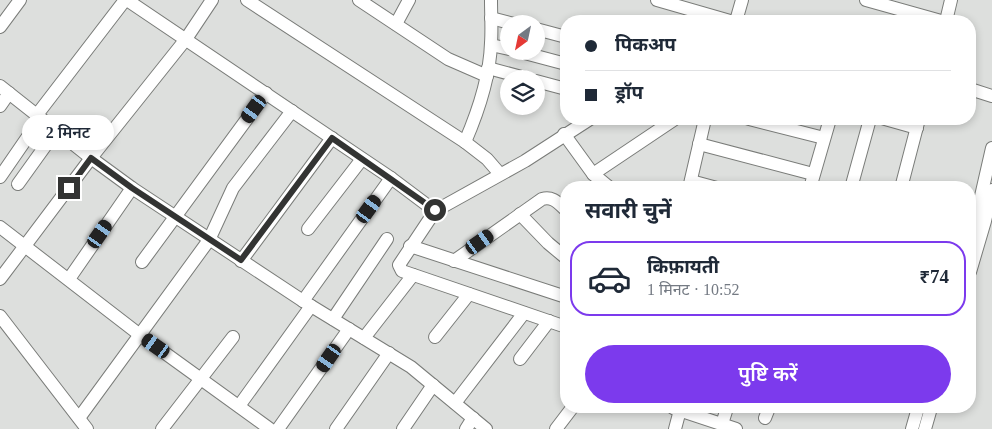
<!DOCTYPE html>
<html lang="hi">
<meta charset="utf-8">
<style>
body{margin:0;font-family:"Times New Roman","Noto Sans Devanagari",serif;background:#f2f2f3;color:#1f2937;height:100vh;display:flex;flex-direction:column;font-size:19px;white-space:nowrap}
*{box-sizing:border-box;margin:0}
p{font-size:16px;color:#747a83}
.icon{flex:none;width:28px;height:28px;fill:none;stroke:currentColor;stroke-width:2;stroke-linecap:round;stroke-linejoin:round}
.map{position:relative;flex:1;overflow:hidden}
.panel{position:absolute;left:560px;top:181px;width:416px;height:232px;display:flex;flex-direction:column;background:#fff;border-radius:20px;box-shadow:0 2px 8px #0003}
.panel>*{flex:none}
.hud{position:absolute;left:560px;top:15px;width:416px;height:110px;border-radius:20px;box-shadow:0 2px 8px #0003;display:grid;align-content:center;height:110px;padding:0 25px;background:#fff}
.needle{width:32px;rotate:213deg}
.fabs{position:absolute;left:500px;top:15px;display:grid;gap:10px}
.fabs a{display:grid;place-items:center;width:45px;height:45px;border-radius:50%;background:#fff;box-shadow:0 2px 8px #0003;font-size:25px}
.end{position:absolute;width:22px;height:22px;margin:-11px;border:6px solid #333433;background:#fff;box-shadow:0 0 0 2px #fff}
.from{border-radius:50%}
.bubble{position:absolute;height:35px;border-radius:18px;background:#fff;box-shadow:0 2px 8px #0003;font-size:16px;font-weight:600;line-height:35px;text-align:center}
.car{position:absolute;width:15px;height:30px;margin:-15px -8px;border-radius:6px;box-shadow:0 0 4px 1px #0007;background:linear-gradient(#222 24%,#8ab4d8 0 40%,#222 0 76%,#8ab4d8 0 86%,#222 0)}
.hud b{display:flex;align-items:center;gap:18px;height:48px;font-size:19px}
.hud b+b{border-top:1px solid #e0e1e3}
.hud i{width:12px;height:12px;background:#1f2937}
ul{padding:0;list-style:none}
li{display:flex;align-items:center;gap:15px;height:75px;margin:0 10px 8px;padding:0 15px;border:2px solid transparent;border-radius:20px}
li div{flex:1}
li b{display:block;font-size:19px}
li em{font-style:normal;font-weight:600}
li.on{border-color:#7c3aed}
li>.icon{width:45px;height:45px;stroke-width:1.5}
h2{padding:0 25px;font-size:22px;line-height:60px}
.primary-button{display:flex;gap:10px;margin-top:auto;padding:10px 25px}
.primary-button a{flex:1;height:58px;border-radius:30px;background:#7c3aed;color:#fff;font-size:20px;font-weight:600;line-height:58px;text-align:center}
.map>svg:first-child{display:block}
</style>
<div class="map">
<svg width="992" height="429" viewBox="0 0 992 429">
<rect width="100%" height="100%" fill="#dddfdd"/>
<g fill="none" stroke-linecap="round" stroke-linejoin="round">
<g stroke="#7a7c79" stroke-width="14">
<g id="minor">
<polyline points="127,0 391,178 435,211"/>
<polyline points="247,0 465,142 487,159 500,174"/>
<polyline points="359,0 448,59 487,76"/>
<polyline points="657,0 730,21"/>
<polyline points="866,0 941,21"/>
<polyline points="491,18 514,24"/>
<polyline points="736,21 742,0"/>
<polyline points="946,21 951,0"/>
<polyline points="396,24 409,0"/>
<polyline points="0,27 20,0"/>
<polyline points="536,29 566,37"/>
<polyline points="491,45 509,49"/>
<polyline points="517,51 566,64"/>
<polyline points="488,68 529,79"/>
<polyline points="536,81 566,89"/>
<polyline points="0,86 91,158 132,188 303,301 411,367 486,429"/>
<polyline points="970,89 992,96"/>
<polyline points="0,106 9,93"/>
<polyline points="36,116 125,0"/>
<polyline points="749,119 824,138"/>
<polyline points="885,119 917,128"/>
<polyline points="564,134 593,174 610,188"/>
<path d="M465 142C478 112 490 76 491 43 492 29 491 14 491 0"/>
<polyline points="699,144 813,174"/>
<polyline points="593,174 675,119"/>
<polyline points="0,177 40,119"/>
<polyline points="691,181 717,188"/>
<polyline points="18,184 56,131"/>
<polyline points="689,188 705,119"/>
<polyline points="810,188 830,119"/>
<polyline points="851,188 870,119"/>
<polyline points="901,188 919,119"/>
<polyline points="520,214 548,243 566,258"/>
<polyline points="0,227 140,335 270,429"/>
<polyline points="308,229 362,159"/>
<polyline points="970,237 976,218 992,148"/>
<polyline points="410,246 566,297"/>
<polyline points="241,261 332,138"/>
<path d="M454 261 542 199C553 196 558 203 566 210"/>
<polyline points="142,262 266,93"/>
<polyline points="970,272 985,221 992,190"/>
<polyline points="0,279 91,158 186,39 212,0"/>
<polyline points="69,279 132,188"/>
<polyline points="303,301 391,178"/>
<polyline points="0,316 87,429"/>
<polyline points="333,319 387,239"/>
<polyline points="566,327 402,271 399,265 435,211 525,161 590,119"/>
<polyline points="435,337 469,294"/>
<polyline points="364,338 413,275"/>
<polyline points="520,359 549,321"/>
<polyline points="455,403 524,313"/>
<polyline points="239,406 311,306"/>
<polyline points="673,408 736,429"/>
<polyline points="79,418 209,240 233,188 292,111"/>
<polyline points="765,418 769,408"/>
<polyline points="722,424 727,408"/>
<polyline points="162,429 233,337"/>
<polyline points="278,429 349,329"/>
<polyline points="336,429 389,353"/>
<polyline points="403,429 433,385"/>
<polyline points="466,429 473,418"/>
<polyline points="556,429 572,408"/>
<polyline points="675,429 680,410"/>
<polyline points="912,429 918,408"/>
<polyline points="925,429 931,408"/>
</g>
</g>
<use href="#minor" stroke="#fff" stroke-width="12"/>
</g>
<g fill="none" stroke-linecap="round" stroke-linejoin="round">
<polyline stroke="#333433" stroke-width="6" points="69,188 91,158 132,188 241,260 332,138 435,210"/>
</g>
</svg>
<div class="fabs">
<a><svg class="needle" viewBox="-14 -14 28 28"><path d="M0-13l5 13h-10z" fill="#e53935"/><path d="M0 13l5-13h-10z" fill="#747a83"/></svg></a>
<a><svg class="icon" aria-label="layers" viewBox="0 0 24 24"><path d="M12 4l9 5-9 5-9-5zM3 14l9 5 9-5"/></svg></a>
</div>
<i class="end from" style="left:435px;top:210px"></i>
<i class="end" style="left:69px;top:188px"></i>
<div class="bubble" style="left:22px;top:115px;width:92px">2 मिनट</div>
<i class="car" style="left:254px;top:109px;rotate:216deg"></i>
<i class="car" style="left:369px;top:209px;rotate:36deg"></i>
<i class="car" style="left:100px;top:234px;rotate:35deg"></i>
<i class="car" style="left:480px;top:242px;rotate:55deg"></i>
<i class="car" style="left:156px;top:346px;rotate:305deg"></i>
<i class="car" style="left:329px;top:358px;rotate:215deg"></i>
<div class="hud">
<b><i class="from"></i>पिकअप</b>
<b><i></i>ड्रॉप</b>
</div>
<section class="panel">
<h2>सवारी चुनें</h2>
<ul>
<li class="on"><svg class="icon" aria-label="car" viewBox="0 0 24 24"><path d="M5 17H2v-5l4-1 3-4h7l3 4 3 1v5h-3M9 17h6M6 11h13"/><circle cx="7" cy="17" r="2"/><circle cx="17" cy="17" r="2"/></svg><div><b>किफ़ायती</b><p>1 मिनट · 10:52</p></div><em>₹74</em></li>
</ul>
<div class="primary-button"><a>पुष्टि करें</a></div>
</section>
</div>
